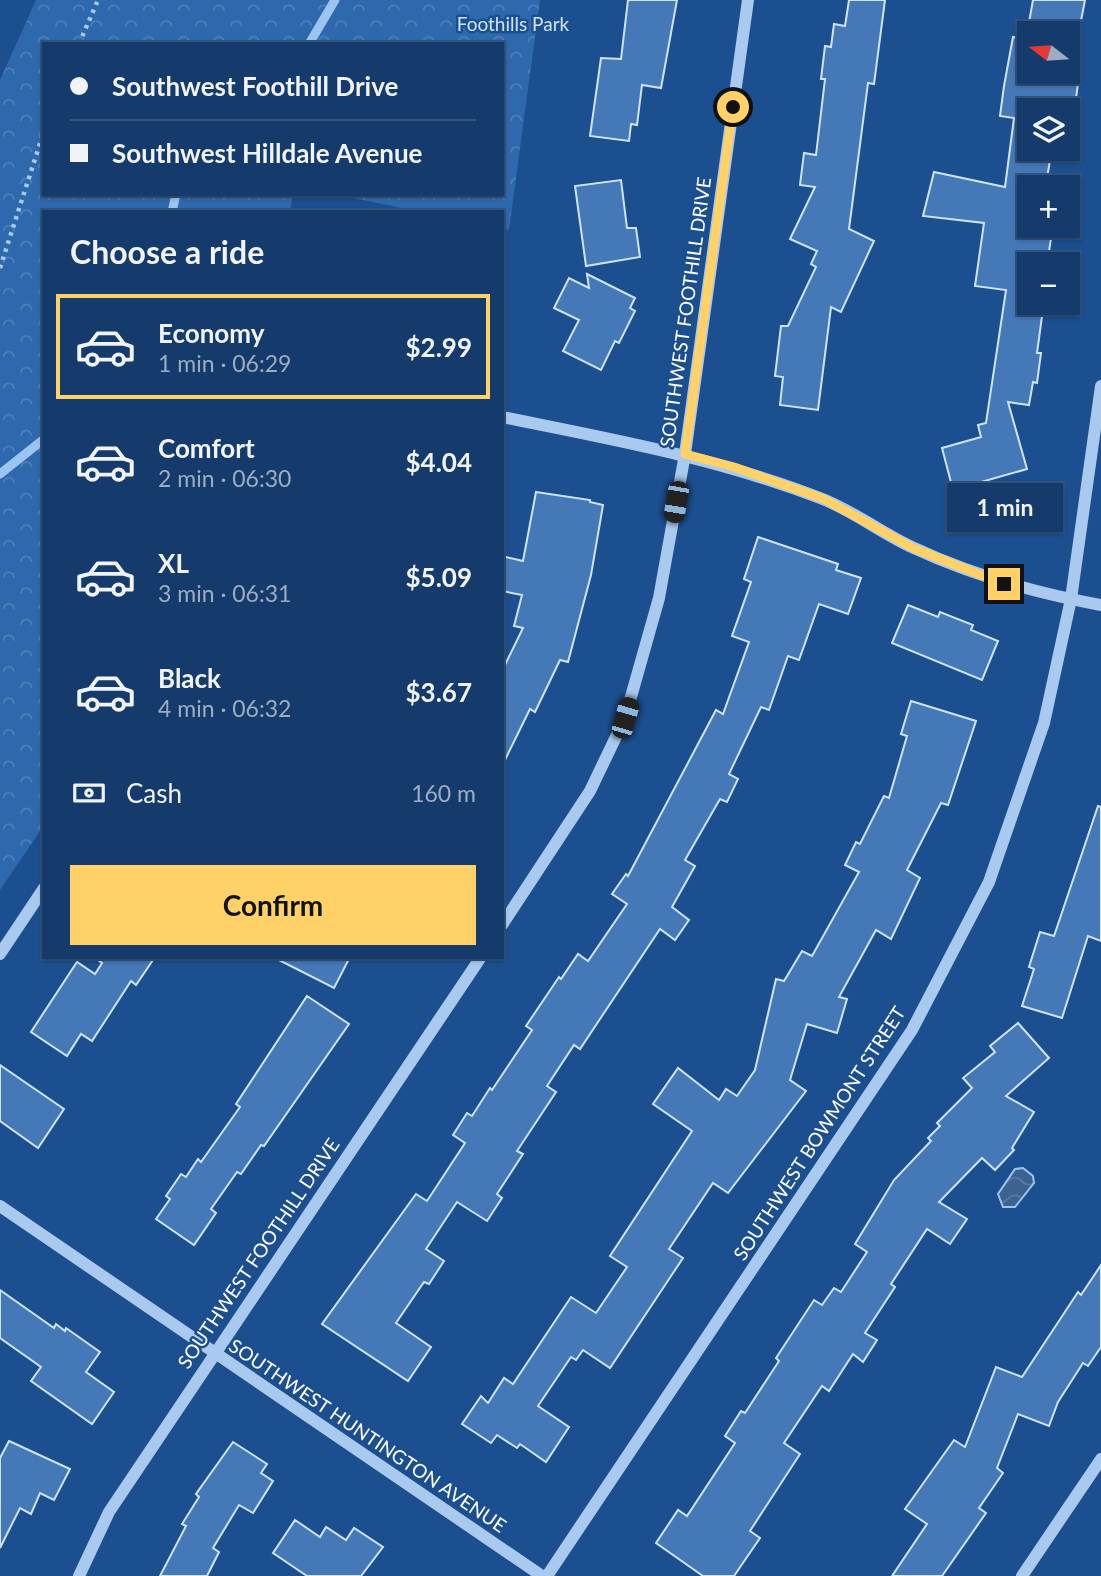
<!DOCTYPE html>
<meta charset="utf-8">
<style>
body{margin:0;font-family:Lato,sans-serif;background:#214673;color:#f1f3f6;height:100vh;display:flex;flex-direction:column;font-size:26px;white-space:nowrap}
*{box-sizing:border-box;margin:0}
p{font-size:23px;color:#9dadc1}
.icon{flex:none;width:38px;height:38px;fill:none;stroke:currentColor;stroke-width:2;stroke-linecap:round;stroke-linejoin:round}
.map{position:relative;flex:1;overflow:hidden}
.drawer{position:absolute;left:42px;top:210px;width:462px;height:749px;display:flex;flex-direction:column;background:#143b6b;border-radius:0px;box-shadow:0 2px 5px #0004,0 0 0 2px #33557e}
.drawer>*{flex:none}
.top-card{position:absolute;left:42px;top:42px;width:462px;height:154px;border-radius:0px;box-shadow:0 2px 5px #0004,0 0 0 2px #33557e;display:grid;align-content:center;height:154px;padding:0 28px;background:#143b6b}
.needle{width:46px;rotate:287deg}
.tools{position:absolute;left:1017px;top:21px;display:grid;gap:14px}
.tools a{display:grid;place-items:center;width:63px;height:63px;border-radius:0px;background:#143b6b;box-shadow:0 2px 5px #0004,0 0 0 2px #33557e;font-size:35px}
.end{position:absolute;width:32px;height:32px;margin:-16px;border:9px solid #ffd166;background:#111;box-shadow:0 0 0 4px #111}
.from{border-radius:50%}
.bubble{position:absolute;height:49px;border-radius:0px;background:#143b6b;box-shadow:0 2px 5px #0004,0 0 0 2px #33557e;font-size:23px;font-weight:700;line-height:49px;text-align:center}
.car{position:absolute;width:21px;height:42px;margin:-21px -10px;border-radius:9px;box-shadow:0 0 5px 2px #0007;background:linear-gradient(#222 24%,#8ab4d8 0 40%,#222 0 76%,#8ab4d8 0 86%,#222 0)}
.top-card b{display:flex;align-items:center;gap:24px;height:66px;font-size:26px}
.top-card b+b{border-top:2px solid #33557e}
.top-card i{width:18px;height:18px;background:#f1f3f6}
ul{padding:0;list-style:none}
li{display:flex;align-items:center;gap:21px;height:105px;margin:0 14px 10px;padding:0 14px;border:4px solid transparent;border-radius:0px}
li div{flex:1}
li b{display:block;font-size:26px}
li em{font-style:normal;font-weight:700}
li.on{border-color:#ffd166}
li>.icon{width:63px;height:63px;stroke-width:1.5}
h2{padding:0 28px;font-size:32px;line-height:84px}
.pay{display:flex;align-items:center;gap:18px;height:77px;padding:0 28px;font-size:26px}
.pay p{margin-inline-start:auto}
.primary-button{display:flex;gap:14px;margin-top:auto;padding:14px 28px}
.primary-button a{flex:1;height:80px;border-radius:0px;background:#ffd166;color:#111;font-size:28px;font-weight:700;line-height:80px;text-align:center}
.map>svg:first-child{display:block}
</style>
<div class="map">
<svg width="1101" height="1576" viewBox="0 0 1101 1576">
<defs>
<pattern id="forest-crowns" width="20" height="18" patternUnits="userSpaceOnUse" patternTransform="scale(1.75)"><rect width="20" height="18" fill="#2e69ad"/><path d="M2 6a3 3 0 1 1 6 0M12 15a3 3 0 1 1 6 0" fill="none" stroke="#4d80b9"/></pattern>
<pattern id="water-waves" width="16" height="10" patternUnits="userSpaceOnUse" patternTransform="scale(1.75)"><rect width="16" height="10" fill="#3c6290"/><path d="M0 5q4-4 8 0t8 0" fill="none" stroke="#597aa1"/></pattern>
</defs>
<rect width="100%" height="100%" fill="#1b4f8f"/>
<polygon fill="url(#forest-crowns)" points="36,0 540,0 509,230 502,228 502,212 421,212 334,194 502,194 502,44 44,44 44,194 293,194 290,212 44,212 44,825 0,890 0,80"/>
<polygon fill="url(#water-waves)" stroke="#9cc4f0" stroke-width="2" points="1023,1168 1033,1176 1034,1183 1015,1207 1003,1207 998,1194 1015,1169"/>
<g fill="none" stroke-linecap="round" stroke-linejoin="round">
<g stroke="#9cc4f0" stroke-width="9">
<polyline points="309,44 335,0"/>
<polyline points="172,212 176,194"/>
<polyline points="0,474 44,439"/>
</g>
</g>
<g fill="#4478b7" stroke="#cfe3fa" stroke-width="2" fill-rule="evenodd">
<polygon points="628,0 677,0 661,88 642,85 637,125 631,124 629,141 590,136 601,58 621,59"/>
<polygon points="849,0 885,0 874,84 868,83 849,229 874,241 841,312 831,307 818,410 780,405 783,377 775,376 781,326 788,326 816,267 811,264 817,251 790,239 815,187 800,185 804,153 816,155 825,79 821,79 825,46 831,47 834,24 845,26"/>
<path d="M1033 0H1085L1069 83 1078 84 1072 126 1068 125V110H1029V149H1052L1047 178 1029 176V226H1053L1047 264H1029V306L1043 309 1037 353H1041L1037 383 1033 382 1029 405 1008 402 1027 469 953 490 942 448 981 437 978 425 986 423 1006 290 975 286 984 223 923 216 934 172 1005 187 1014 118 1000 116 1004 86 1013 37 1026 39ZM1029 33H1068V72H1029Z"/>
<polygon points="621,180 627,228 636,228 640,257 586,266 575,186"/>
<polygon points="587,274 635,298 630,308 635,311 619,343 615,341 601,370 563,351 579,320 554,308 569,278 589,288"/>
<polygon points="536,492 590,500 590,502 603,505 591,575 568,662 560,660 535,712 530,709 502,766 502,671 523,628 514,626 522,595 502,591 502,556 523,561"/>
<polygon points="758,537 838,564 836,570 861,578 848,614 819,604 799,660 788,656 769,710 761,707 729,774 738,779 727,802 720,799 685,860 695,866 672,907 689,920 675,940 660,929 580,1049 574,1045 547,1086 556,1092 517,1151 523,1154 497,1194 502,1198 487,1221 457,1202 426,1249 444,1261 429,1284 424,1282 396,1323 431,1347 408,1381 322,1324 416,1194 427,1201 465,1143 453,1135 467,1113 472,1116 490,1088 492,1090 532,1030 526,1026 559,977 561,979 578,954 588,961 627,904 612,894 626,874 628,876 716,710 723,714 749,642 732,636 751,582 744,579"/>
<polygon points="908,605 938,617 940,612 973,625 971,630 998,641 982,680 892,643"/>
<polygon points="911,701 976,721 948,805 941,803 907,870 920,878 891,939 876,930 839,997 847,999 837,1033 807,1024 790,1080 806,1091 728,1193 713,1183 669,1249 683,1258 610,1368 583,1350 576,1360 571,1357 538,1406 569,1427 546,1462 520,1444 517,1448 497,1435 491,1443 462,1424 481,1396 488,1403 504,1378 513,1384 571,1297 596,1313 627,1267 610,1256 692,1131 653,1104 678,1068 719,1100 726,1089 737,1096 755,1070 776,979 784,981 802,951 812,956 859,872 845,865 856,842 860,844 884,796 889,798 907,736 901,734"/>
<polygon points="1098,806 1101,807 1101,941 1088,936 1062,1018 1022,1006 1034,969 1029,967 1040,932 1054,936"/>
<polygon points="94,957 155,957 136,985 131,981 92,1041 81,1034 67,1056 31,1032 77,962 95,974 102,963"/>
<polygon points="273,957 350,957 334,988"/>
<polygon points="307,996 349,1024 264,1146 261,1145 241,1174 237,1172 211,1209 216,1213 194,1245 156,1219 170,1199 166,1196 181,1174 186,1177 198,1159 201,1162 240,1107 236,1104"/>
<polygon points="1018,1023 1049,1058 1006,1096 1034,1112 1012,1148 1014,1150 995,1170 982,1158 939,1202 967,1219 950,1244 927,1229 891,1284 895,1287 865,1333 877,1340 863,1362 853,1354 829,1391 822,1386 784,1443 800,1454 750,1531 760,1538 734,1576 703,1576 656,1543 678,1510 687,1516 735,1443 725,1436 741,1411 745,1413 779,1361 776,1358 814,1300 822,1305 834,1288 841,1292 867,1252 855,1244 894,1180 931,1141 928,1138 940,1126 937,1123 972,1088 963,1078 995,1052 990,1046"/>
<polygon points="0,1065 64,1109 38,1148 0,1121"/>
<polygon points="1101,1265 1101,1347 1088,1366 1083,1363 1058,1402 1049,1426 1018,1414 997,1468 1003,1473 979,1508 986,1513 942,1576 892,1576 927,1524 905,1509 954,1440 965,1447 996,1367 1022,1377 1078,1292 1081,1295"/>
<polygon points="0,1290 54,1328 56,1324 65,1331 66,1328 100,1352 86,1372 114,1392 92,1424 31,1381 41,1367 0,1338"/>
<polygon points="9,1441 70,1469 54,1500 40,1493 31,1514 20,1508 0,1548 0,1458"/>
<polygon points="233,1442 267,1464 261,1473 273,1481 253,1513 239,1505 213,1548 219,1552 207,1576 160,1576 186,1526 182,1524 199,1497 196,1494"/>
<polygon points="295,1520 320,1537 326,1527 346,1540 354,1528 383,1547 361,1576 307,1576 273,1553"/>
</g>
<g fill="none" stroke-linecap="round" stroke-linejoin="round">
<g stroke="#a9c9ee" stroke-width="4.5" stroke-dasharray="3.5 5" stroke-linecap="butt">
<polyline points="79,44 98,0"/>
<polyline points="0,268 44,131"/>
</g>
<g stroke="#a9c9ee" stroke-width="12">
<path d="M502 417C610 439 717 458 820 498 853 510 882 534 914 548 974 576 1036 593 1101 605"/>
<polyline points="502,925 590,791 625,718 659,598 685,454 748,0"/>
<polyline points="0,954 44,888"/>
<polyline points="0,1206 542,1576"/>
<polyline points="79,1576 109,1512 481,957"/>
<polyline points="547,1576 912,1030 989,882 1044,723 1071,599 1101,386"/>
<polyline points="1022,1576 1101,1459"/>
</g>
</g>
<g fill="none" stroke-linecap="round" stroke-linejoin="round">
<polyline stroke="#ffd166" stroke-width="9" points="733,107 685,454 734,467 824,499 913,548 1004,584"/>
</g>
<g text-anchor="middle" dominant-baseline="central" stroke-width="5" stroke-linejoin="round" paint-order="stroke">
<g font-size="19" fill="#cfe3fa" stroke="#1b4f8f">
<text x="513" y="23">Foothills Park</text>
</g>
<g font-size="19" fill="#fff" stroke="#1b4f8f">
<text transform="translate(685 312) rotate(-82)">SOUTHWEST FOOTHILL DRIVE</text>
<text transform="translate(819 1133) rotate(-57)">SOUTHWEST BOWMONT STREET</text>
<text transform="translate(258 1253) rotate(-56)">SOUTHWEST FOOTHILL DRIVE</text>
<text transform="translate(368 1435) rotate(34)">SOUTHWEST HUNTINGTON AVENUE</text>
</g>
</g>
</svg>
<div class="tools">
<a><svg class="needle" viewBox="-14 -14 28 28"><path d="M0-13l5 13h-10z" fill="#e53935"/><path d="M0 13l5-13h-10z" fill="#9dadc1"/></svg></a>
<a><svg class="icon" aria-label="layers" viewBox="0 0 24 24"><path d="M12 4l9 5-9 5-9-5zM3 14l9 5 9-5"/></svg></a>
<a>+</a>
<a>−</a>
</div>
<i class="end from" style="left:733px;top:107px"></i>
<i class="end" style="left:1004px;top:584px"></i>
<div class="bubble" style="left:947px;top:483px;width:116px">1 min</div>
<i class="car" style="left:676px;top:502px;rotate:190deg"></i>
<i class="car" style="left:625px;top:718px;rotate:16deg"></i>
<div class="top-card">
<b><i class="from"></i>Southwest Foothill Drive</b>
<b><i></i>Southwest Hilldale Avenue</b>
</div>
<section class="drawer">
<h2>Choose a ride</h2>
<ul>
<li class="on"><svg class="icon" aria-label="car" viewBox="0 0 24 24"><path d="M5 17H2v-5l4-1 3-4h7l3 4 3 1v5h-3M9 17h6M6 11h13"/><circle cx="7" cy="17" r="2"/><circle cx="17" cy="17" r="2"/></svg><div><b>Economy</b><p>1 min · 06:29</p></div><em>$2.99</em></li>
<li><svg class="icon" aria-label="car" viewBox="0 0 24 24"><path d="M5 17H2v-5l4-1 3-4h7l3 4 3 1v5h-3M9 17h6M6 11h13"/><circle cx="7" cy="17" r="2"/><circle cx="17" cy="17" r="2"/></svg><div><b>Comfort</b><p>2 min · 06:30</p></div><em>$4.04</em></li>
<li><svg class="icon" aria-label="car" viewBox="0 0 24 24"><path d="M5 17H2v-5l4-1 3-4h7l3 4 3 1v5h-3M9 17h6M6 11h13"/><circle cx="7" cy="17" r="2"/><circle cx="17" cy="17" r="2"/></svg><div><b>XL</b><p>3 min · 06:31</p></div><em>$5.09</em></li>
<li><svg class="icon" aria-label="car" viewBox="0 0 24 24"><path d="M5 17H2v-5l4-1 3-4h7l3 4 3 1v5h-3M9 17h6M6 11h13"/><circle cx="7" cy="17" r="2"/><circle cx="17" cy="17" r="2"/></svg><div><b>Black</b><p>4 min · 06:32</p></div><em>$3.67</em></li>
</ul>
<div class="pay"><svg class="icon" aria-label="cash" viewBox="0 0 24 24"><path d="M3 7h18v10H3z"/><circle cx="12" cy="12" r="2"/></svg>Cash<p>160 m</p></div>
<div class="primary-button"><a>Confirm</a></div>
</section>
</div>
